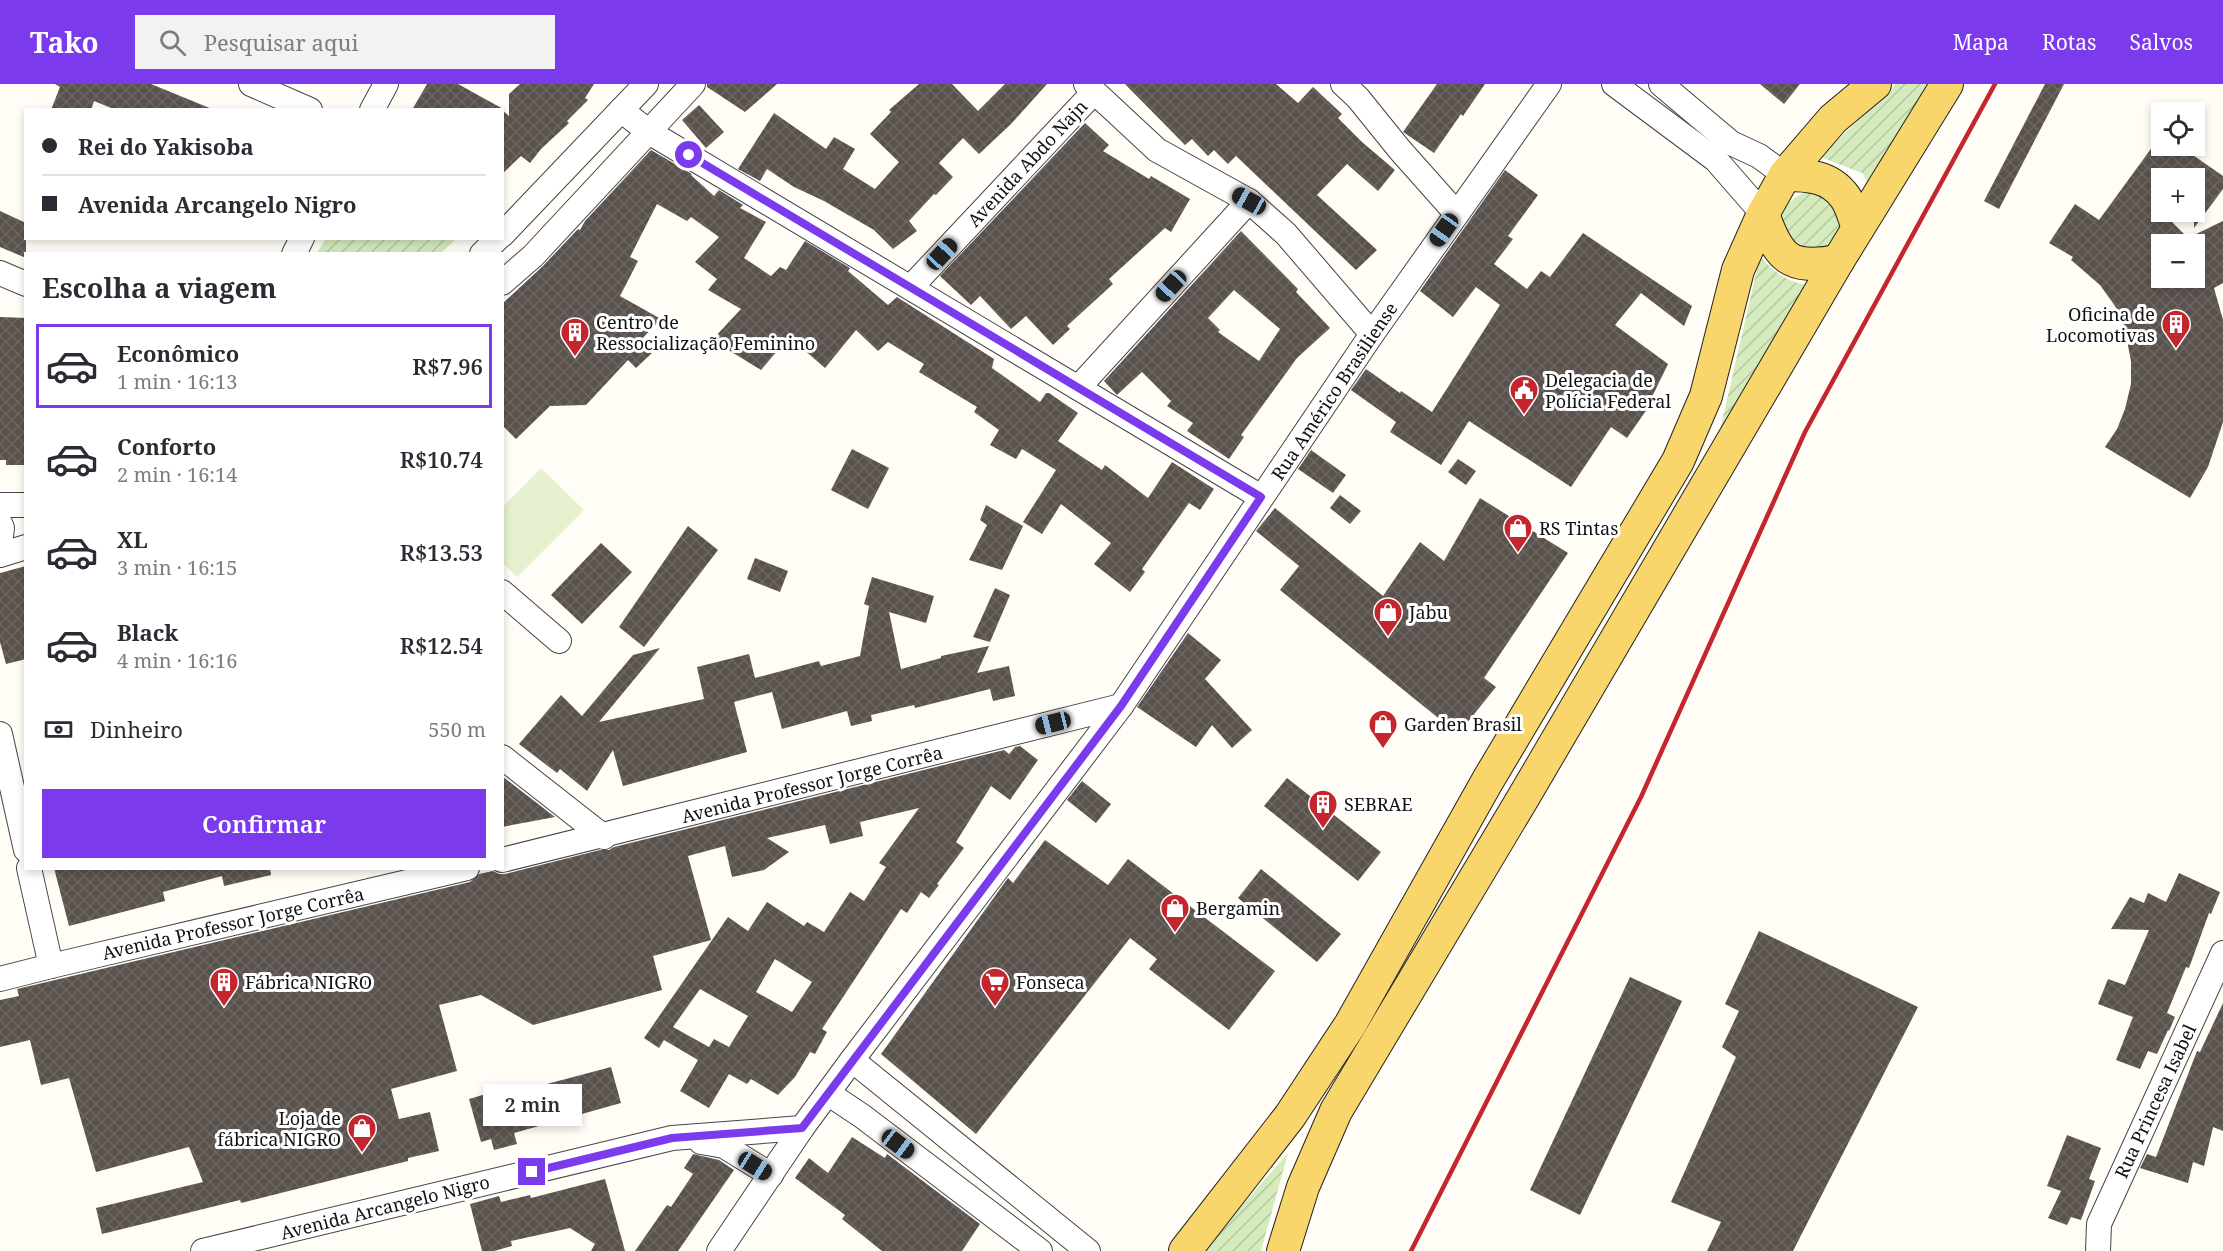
<!DOCTYPE html>
<html lang="pt">
<meta charset="utf-8">
<style>
body{margin:0;font-family:"Noto Serif",serif;background:#f2f2f3;color:#2b2b33;height:100vh;display:flex;flex-direction:column;font-size:22px;white-space:nowrap}
*{box-sizing:border-box;margin:0}
p{font-size:20px;color:#7c7c81}
.icon{flex:none;width:33px;height:33px;fill:none;stroke:currentColor;stroke-width:2;stroke-linecap:round;stroke-linejoin:round}
.map{position:relative;flex:1;overflow:hidden}
.sheet{position:absolute;left:24px;top:168px;width:480px;height:618px;display:flex;flex-direction:column;background:#fff;border-radius:0px;box-shadow:0 3px 9px #0003}
.sheet>*{flex:none}
.banner{position:absolute;left:24px;top:24px;width:480px;height:132px;border-radius:0px;box-shadow:0 3px 9px #0003;display:grid;align-content:center;height:132px;padding:0 18px;background:#fff}
.controls{position:absolute;left:2151px;top:18px;display:grid;gap:12px}
.controls a{display:grid;place-items:center;width:54px;height:54px;border-radius:0px;background:#fff;box-shadow:0 3px 9px #0003;font-size:30px}
.end{position:absolute;width:27px;height:27px;margin:-14px;border:8px solid #7c3aed;background:#fff;box-shadow:0 0 0 3px #fff}
.from{border-radius:50%}
.bubble{position:absolute;height:42px;border-radius:0px;background:#fff;box-shadow:0 3px 9px #0003;font-size:20px;font-weight:600;line-height:42px;text-align:center}
.car{position:absolute;width:18px;height:36px;margin:-18px -9px;border-radius:8px;box-shadow:0 0 4px 2px #0007;background:linear-gradient(#222 24%,#8ab4d8 0 40%,#222 0 76%,#8ab4d8 0 86%,#222 0)}
.banner b{display:flex;align-items:center;gap:21px;height:57px;font-size:22px}
.banner b+b{border-top:2px solid #e1e1e2}
.banner i{width:15px;height:15px;background:#2b2b33}
ul{padding:0;list-style:none}
li{display:flex;align-items:center;gap:18px;height:84px;margin:0 12px 9px;padding:0 6px;border:3px solid transparent;border-radius:0px}
li div{flex:1}
li b{display:block;font-size:22px}
li em{font-style:normal;font-weight:600}
li.selected{border-color:#7c3aed}
li>.icon{width:54px;height:54px;stroke-width:1.5}
h2{padding:0 18px;font-size:27px;line-height:72px}
.pay{display:flex;align-items:center;gap:15px;height:66px;padding:0 18px;font-size:22px}
.pay p{margin-inline-start:auto}
.action{display:flex;gap:12px;margin-top:auto;padding:12px 18px}
.action a{flex:1;height:69px;border-radius:0px;background:#7c3aed;color:#fff;font-size:24px;font-weight:600;line-height:69px;text-align:center}
header{display:flex;align-items:center;gap:36px;box-sizing:border-box;height:84px;padding:0 30px;background:#7c3aed;color:#fff}
header strong{font-size:28px}
nav{display:flex;gap:33px;margin-inline-start:auto;font-size:21px}
.search{width:420px;height:54px;background:#f2f2f3;display:flex;align-items:center;gap:15px;box-sizing:border-box;padding:0 21px;border-radius:0px;color:#7c7c81;font-size:22px}
.map>svg:first-child{display:block}
</style>
<header>
<strong>Tako</strong>
<div class="search"><svg class="icon" aria-label="search" viewBox="0 0 24 24"><circle cx="10" cy="10" r="6"/><path d="M15 15l6 6"/></svg>Pesquisar aqui</div>
<nav><a>Mapa</a><a>Rotas</a><a>Salvos</a></nav>
</header>
<div class="map">
<svg width="2223" height="1167" viewBox="0 0 2223 1167">
<defs>
<pattern id="garden-furrows" width="10" height="10" patternUnits="userSpaceOnUse" patternTransform="scale(1.5)"><rect width="10" height="10" fill="#d5ebbd"/><path d="M-1 1l2-2M0 10L10 0M9 11l2-2" fill="none" stroke="#b6c8a1"/></pattern>
<pattern id="building-cross-hatch" width="8" height="8" patternUnits="userSpaceOnUse" patternTransform="scale(1.5)"><rect width="8" height="8" fill="#5a524d"/><path d="M0 0l8 8M0 8l8-8" fill="none" stroke="#6d6662"/></pattern>
</defs>
<rect width="100%" height="100%" fill="#fffdf5"/>
<g fill="url(#garden-furrows)">
<polygon points="1896,0 1927,0 1871,104 1862,89 1820,73"/>
<path d="M1810 106 1821 107 1844 127 1839 158 1821 169 1792 161C1789 155 1784 149 1783 143 1778 124 1795 111 1810 106Z"/>
<polygon points="326,154 456,154 456,155 441,169 317,169"/>
<path d="M1760 172C1775 190 1789 199 1812 202L1718 355Z"/>
<polygon points="1288,1069 1261,1167 1202,1167"/>
</g>
<polygon fill="#e6f2cf" points="541,384 584,426 517,493 503,479 503,423"/>
<g fill="url(#building-cross-hatch)" fill-rule="evenodd">
<polygon points="55,0 151,0 212,25 116,26 94,17 91,26 51,26 60,3"/>
<polygon points="427,0 458,0 505,26 412,26"/>
<polygon points="520,0 594,0 585,14 588,16 567,37 569,39 541,65 530,79 521,72 502,90 502,26 509,32 509,10"/>
<polygon points="707,0 777,0 745,28 707,3"/>
<polygon points="919,0 952,0 978,27 1005,0 1047,0 1011,40 979,70 963,54 939,79 953,93 936,111 934,110 909,137 917,147 893,165 874,146 824,117 794,103 767,85 760,97 738,85 774,29 826,65 834,53 855,65 843,85 875,105 899,78 870,50 891,28 889,26"/>
<polygon points="1125,0 1276,0 1298,19 1313,3 1342,30 1338,34 1362,58 1395,86 1378,107 1347,80 1317,111 1377,166 1356,186 1236,72 1228,80 1214,66 1208,72 1192,55 1185,61"/>
<polygon points="1437,0 1485,0 1463,32 1461,30 1434,69 1403,48"/>
<polygon points="1760,0 1800,0 1784,20"/>
<polygon points="2045,0 2064,0 1999,125 1984,117"/>
<polygon points="699,21 724,48 706,64 682,36"/>
<polygon points="1085,39 1109,61 1103,67 1149,95 1151,92 1190,115 1171,148 1165,144 1109,195 1113,200 1067,242 1070,245 1053,261 1026,232 1011,245 980,212 971,221 940,192"/>
<polygon points="2153,62 2180,62 2223,92 2223,105 2194,144 2194,94 2162,94 2162,128 2194,160 2162,160 2162,194 2194,194 2194,151 2223,137 2223,199 2214,204 2223,236 2223,338 2208,383 2190,414 2105,363 2117,345 2125,325 2131,300 2131,277 2124,241 2115,222 2100,201 2071,176 2073,173 2049,159 2075,120 2099,136"/>
<polygon points="651,66 692,90 691,91 714,112 719,106 743,121 740,124 766,138 744,174 771,192 780,183 786,186 805,157 850,184 848,187 888,221 897,213 994,275 992,284 1040,318 1046,309 1049,309 1078,329 1058,357 1102,386 1105,381 1148,414 1172,378 1214,405 1200,426 1189,419 1142,485 1145,488 1130,508 1094,480 1111,459 1061,420 1042,450 1023,438 1056,386 1022,365 1016,375 990,361 999,346 974,328 977,323 919,288 924,280 888,258 878,267 856,246 825,284 789,253 761,286 712,256 741,225 708,206 717,195 695,178 719,153 691,133 687,137 657,120 630,173 638,177 620,212 661,235 639,258 652,269 636,284 628,276 586,321 550,322 516,355 502,341 502,220 543,182 578,145 580,146 585,137"/>
<polygon points="1505,86 1538,111 1508,152 1513,155 1494,180 1527,205 1541,187 1550,193 1583,149 1692,222 1684,242 1641,209 1615,241 1668,280 1650,317 1652,318 1627,354 1611,343 1571,403 1469,337 1441,381 1390,348 1396,338 1351,306 1366,285 1400,309 1401,307 1432,328 1500,221 1476,203 1453,233 1420,207"/>
<polygon points="0,127 26,139 26,174 0,163"/>
<path d="M1241 147 1298 205 1296 208 1330 244 1297 274 1241 351 1244 353 1229 375 1187 347 1193 339 1167 322 1171 317 1142 288 1117 311 1104 297ZM1234 206 1280 245 1259 277 1218 248 1220 246 1208 234Z"/>
<polygon points="0,233 26,234 26,381 6,381 6,376 0,376"/>
<polygon points="852,365 889,384 868,425 831,406"/>
<polygon points="1311,366 1346,391 1333,409 1298,385"/>
<polygon points="1458,375 1476,387 1466,401 1448,388"/>
<polygon points="1340,411 1361,427 1350,440 1330,424"/>
<polygon points="1480,414 1568,469 1484,594 1496,603 1458,650 1280,506 1299,482 1256,447 1275,424 1383,512 1420,458 1444,477"/>
<polygon points="986,421 1023,442 1002,486 969,476 987,441 980,436"/>
<polygon points="688,442 718,466 644,563 619,543"/>
<polygon points="601,459 632,488 582,540 551,511"/>
<polygon points="755,474 788,487 780,508 747,495"/>
<polygon points="26,482 26,575 6,580 0,558 0,489"/>
<polygon points="872,493 934,512 926,539 889,528 901,585 941,574 941,572 989,562 977,589 1009,582 1015,612 993,617 990,605 915,624 914,621 871,631 872,637 851,642 847,627 782,645 772,608 734,618 747,668 623,702 613,666 587,707 560,685 557,689 519,660 561,611 582,632 633,571 660,564 599,638 704,615 697,583 749,570 755,594 819,577 821,582 860,572 869,522 864,520"/>
<polygon points="995,504 1010,511 990,558 973,553"/>
<polygon points="1188,549 1221,576 1205,595 1252,646 1232,664 1212,641 1196,663 1137,623"/>
<path d="M1020 662 1038 676 1010 716 991 702 956 758 964 764 937 800 939 801 929 814 921 808 907 829 901 825 822 945 827 948 815 970 810 968 795 993 778 1011 751 995 747 1000 729 990 709 1024 680 1007 698 976 664 956 659 964 644 954 728 833 748 847 767 818 804 842 807 838 824 848 850 808 864 817 886 783 879 779 919 724 860 738 863 752 830 760 825 741 767 754 789 768 764 786 732 793 725 762 688 772 711 856 653 872 662 906 533 941 481 911 439 921 457 987 391 1005 399 1035 430 1028 439 1067 408 1074V1077L241 1119 240 1116 102 1150 96 1124 203 1098 189 1063 96 1088 69 994 41 1001 30 956 0 963V916L19 912 17 905 470 798 479 790 493 787 499 790H505L600 766H609L614 763 1004 666 1009 670 1015 663ZM775 875 812 898 792 928 756 908ZM700 905 748 932 729 963 714 955 709 963 673 943Z"/>
<polygon points="502,692 555,733 502,743"/>
<polygon points="1287,694 1381,768 1358,797 1264,722"/>
<polygon points="1082,697 1111,720 1096,739 1067,716"/>
<polygon points="1045,756 1108,801 1128,775 1275,887 1229,946 1149,885 1157,875 1130,854 976,1050 881,970 1008,794 1013,799"/>
<polygon points="54,784 270,784 271,791 224,802 222,792 163,808 165,817 69,842"/>
<polygon points="1261,785 1341,850 1317,878 1238,814"/>
<polygon points="2179,789 2220,808 2211,830 2209,829 2189,884 2186,883 2167,929 2175,933 2169,947 2168,946 2157,970 2148,967 2140,985 2116,976 2133,933 2098,920 2108,895 2125,901 2149,846 2111,845 2130,813 2144,819 2148,809 2166,818"/>
<polygon points="1759,847 1918,923 1793,1167 1707,1167 1721,1138 1671,1118 1736,973 1722,963 1739,927 1725,920"/>
<polygon points="1630,893 1682,917 1580,1131 1530,1106"/>
<polygon points="2223,919 2223,1047 2213,1043 2204,1082 2193,1078 2188,1099 2140,1084 2147,1070 2156,1073 2197,967 2200,968"/>
<polygon points="611,983 621,1019 514,1049 517,1060 494,1066 491,1055 481,1058 469,1015 496,1007 497,1011 527,1003 528,1005"/>
<polygon points="2067,1051 2101,1064 2089,1095 2095,1097 2081,1136 2071,1133 2067,1141 2048,1134 2061,1107 2047,1102"/>
<polygon points="852,1053 885,1074 887,1070 980,1140 962,1167 882,1167 842,1135 845,1131 795,1094 809,1074 828,1089"/>
<polygon points="693,1070 719,1076 734,1086 678,1167 635,1167 667,1121 671,1123 693,1090 684,1084"/>
<polygon points="605,1095 625,1167 591,1167 595,1160 570,1144 511,1157 512,1162 494,1167 482,1167 470,1120 499,1112 501,1118 530,1111 531,1114"/>
</g>
<g fill="none" stroke-linecap="round" stroke-linejoin="round">
<g stroke="#444" stroke-width="26">
<g id="minor">
<polyline points="251,0 310,26"/>
<polyline points="1086,0 1157,66 1249,117 1286,150 1372,250"/>
<polyline points="1343,0 1358,14 1400,66 1456,129"/>
<polyline points="1614,0 1716,76 1763,130"/>
<polyline points="1661,0 1731,59 1759,72 1785,91"/>
<polyline points="372,26 386,0"/>
<polyline points="621,26 649,48 1261,413"/>
<polyline points="502,151 646,0"/>
<polyline points="294,170 302,154"/>
<polyline points="482,170 498,154"/>
<polyline points="0,189 26,200"/>
<polyline points="502,199 533,172 693,0"/>
<polyline points="911,203 1094,8"/>
<polyline points="1078,304 1249,117"/>
<polyline points="0,421 26,421"/>
<polyline points="0,439 2,444 0,461"/>
<polyline points="0,471 26,463"/>
<polyline points="502,508 559,557"/>
<polyline points="0,650 26,766"/>
<polyline points="502,673 604,753"/>
<polyline points="502,776 1121,622"/>
<polyline points="29,784 51,882"/>
<polyline points="0,895 51,882 467,784"/>
<polyline points="852,976 1088,1167"/>
<polyline points="829,1010 862,1032 1040,1167"/>
<polyline points="701,1058 724,1062 771,1091"/>
<polyline points="203,1167 672,1054 802,1044"/>
<polyline points="719,1167 802,1044 852,976 1121,622 1372,250 1549,0"/>
<polyline points="2098,1167 2099,1140 2223,869"/>
</g>
</g>
<g stroke="#222" stroke-width="34">
<g id="major">
<path d="M1785 91C1808 91 1830 92 1845 113 1851 121 1854 134 1858 144"/>
<path d="M1763 130C1779 175 1789 186 1838 177"/>
<polyline points="1185,1167 1290,1032 1350,941 1488,696 1678,377 1706,312 1738,186 1763,130 1785,91 1833,35 1875,0"/>
<polyline points="1283,1167 1303,1103 1336,1027 1523,714 1838,177 1947,0"/>
</g>
</g>
<use href="#minor" stroke="#fff" stroke-width="24"/>
<use href="#major" stroke="#f9d66b" stroke-width="32"/>
<polyline stroke="#c4262e" stroke-width="4.5" points="1411,1167 1641,713 1805,348 1995,0"/>
</g>
<g fill="none" stroke-linecap="round" stroke-linejoin="round">
<polyline stroke="#7c3aed" stroke-width="8" points="532,1088 672,1054 802,1044 1121,622 1261,413 689,71"/>
</g>
<defs>
<g id="building-pin" transform="scale(1.5)"><path d="M0 17L-7.5 6A9.5 9.5 0 1 1 7.5 6Z" fill="#c4262e" stroke="#fff"/><path d="M-4-6H4V6H1V3H-1V6H-4ZM-2.5-4.3h1.7v1.8h-1.7ZM.8-4.3h1.7v1.8H.8ZM-2.5-1h1.7V.8h-1.7ZM.8-1h1.7V.8H.8Z" fill="#fff"/></g>
<g id="civic-pin" transform="scale(1.5)"><path d="M0 17L-7.5 6A9.5 9.5 0 1 1 7.5 6Z" fill="#c4262e" stroke="#fff"/><path d="M-.6-6.5H3V-4.5H.6V-3L4-1V1h2V6H-6V1h2V-1L-.6-3ZM-1.2 2.5V6h2.4V2.5Z" fill="#fff"/></g>
<g id="shop-pin" transform="scale(1.5)"><path d="M0 17L-7.5 6A9.5 9.5 0 1 1 7.5 6Z" fill="#c4262e" stroke="#fff"/><path d="M-5-2.5h2.3a2.7 3.5 0 0 1 5.4 0H5L5.5 6h-11ZM-1.5-2.5h3a1.5 2.3 0 0 0-3 0Z" fill="#fff"/></g>
<g id="supermarket-pin" transform="scale(1.5)"><path d="M0 17L-7.5 6A9.5 9.5 0 1 1 7.5 6Z" fill="#c4262e" stroke="#fff"/><path d="M-6-5.5h2.5l.6 2H6L4.5 2H-2.5L-4.4-4H-6ZM-1.5 3.2a1.3 1.3 0 1 0 .1 0ZM3 3.2a1.3 1.3 0 1 0 .1 0Z" fill="#fff"/></g>
</defs>
<g fill-rule="evenodd">
<use href="#building-pin" x="2176" y="240"/>
<use href="#building-pin" x="575" y="248"/>
<use href="#civic-pin" x="1524" y="306"/>
<use href="#shop-pin" x="1518" y="444"/>
<use href="#shop-pin" x="1388" y="528"/>
<use href="#shop-pin" x="1383" y="640"/>
<use href="#building-pin" x="1323" y="720"/>
<use href="#shop-pin" x="1175" y="824"/>
<use href="#building-pin" x="224" y="898"/>
<use href="#supermarket-pin" x="995" y="898"/>
<use href="#shop-pin" x="362" y="1044"/>
</g>
<g text-anchor="middle" dominant-baseline="central" stroke-width="6" stroke-linejoin="round" paint-order="stroke">
<g font-size="18" fill="#111" stroke="#fff">
<text transform="translate(1027 79) rotate(-47)">Avenida Abdo Najn</text>
<text transform="translate(1334 307) rotate(-56)">Rua Américo Brasiliense</text>
<text transform="translate(812 700) rotate(-14)">Avenida Professor Jorge Corrêa</text>
<text transform="translate(233 839) rotate(-13)">Avenida Professor Jorge Corrêa</text>
<text transform="translate(2155 1017) rotate(-65)">Rua Princesa Isabel</text>
<text transform="translate(385 1123) rotate(-14)">Avenida Arcangelo Nigro</text>
</g>
<g font-size="18" fill="#111" stroke="#fff" text-anchor="start">
<text x="2155" y="230" text-anchor="end">Oficina de<tspan x="2155" dy="21">Locomotivas</tspan></text>
<text x="596" y="238">Centro de<tspan x="596" dy="21">Ressocialização Feminino</tspan></text>
<text x="1545" y="296">Delegacia de<tspan x="1545" dy="21">Polícia Federal</tspan></text>
<text x="1539" y="444">RS Tintas</text>
<text x="1409" y="528">Jabu</text>
<text x="1404" y="640">Garden Brasil</text>
<text x="1344" y="720">SEBRAE</text>
<text x="1196" y="824">Bergamin</text>
<text x="245" y="898">Fábrica NIGRO</text>
<text x="1016" y="898">Fonseca</text>
<text x="341" y="1034" text-anchor="end">Loja de<tspan x="341" dy="21">fábrica NIGRO</tspan></text>
</g>
</g>
</svg>
<div class="controls">
<a><svg class="icon" aria-label="locate" viewBox="0 0 24 24"><circle cx="12" cy="12" r="6"/><path d="M12 2v4M12 18v4M2 12h4M18 12h4"/></svg></a>
<a>+</a>
<a>−</a>
</div>
<i class="end from" style="left:689px;top:71px"></i>
<i class="end" style="left:532px;top:1088px"></i>
<div class="bubble" style="left:483px;top:1000px;width:99px">2 min</div>
<i class="car" style="left:1249px;top:117px;rotate:299deg"></i>
<i class="car" style="left:1444px;top:146px;rotate:215deg"></i>
<i class="car" style="left:942px;top:170px;rotate:43deg"></i>
<i class="car" style="left:1171px;top:202px;rotate:223deg"></i>
<i class="car" style="left:1053px;top:639px;rotate:256deg"></i>
<i class="car" style="left:898px;top:1060px;rotate:127deg"></i>
<i class="car" style="left:755px;top:1082px;rotate:122deg"></i>
<div class="banner">
<b><i class="from"></i>Rei do Yakisoba</b>
<b><i></i>Avenida Arcangelo Nigro</b>
</div>
<section class="sheet">
<h2>Escolha a viagem</h2>
<ul>
<li class="selected"><svg class="icon" aria-label="car" viewBox="0 0 24 24"><path d="M5 17H2v-5l4-1 3-4h7l3 4 3 1v5h-3M9 17h6M6 11h13"/><circle cx="7" cy="17" r="2"/><circle cx="17" cy="17" r="2"/></svg><div><b>Econômico</b><p>1 min · 16:13</p></div><em>R$7.96</em></li>
<li><svg class="icon" aria-label="car" viewBox="0 0 24 24"><path d="M5 17H2v-5l4-1 3-4h7l3 4 3 1v5h-3M9 17h6M6 11h13"/><circle cx="7" cy="17" r="2"/><circle cx="17" cy="17" r="2"/></svg><div><b>Conforto</b><p>2 min · 16:14</p></div><em>R$10.74</em></li>
<li><svg class="icon" aria-label="car" viewBox="0 0 24 24"><path d="M5 17H2v-5l4-1 3-4h7l3 4 3 1v5h-3M9 17h6M6 11h13"/><circle cx="7" cy="17" r="2"/><circle cx="17" cy="17" r="2"/></svg><div><b>XL</b><p>3 min · 16:15</p></div><em>R$13.53</em></li>
<li><svg class="icon" aria-label="car" viewBox="0 0 24 24"><path d="M5 17H2v-5l4-1 3-4h7l3 4 3 1v5h-3M9 17h6M6 11h13"/><circle cx="7" cy="17" r="2"/><circle cx="17" cy="17" r="2"/></svg><div><b>Black</b><p>4 min · 16:16</p></div><em>R$12.54</em></li>
</ul>
<div class="pay"><svg class="icon" aria-label="cash" viewBox="0 0 24 24"><path d="M3 7h18v10H3z"/><circle cx="12" cy="12" r="2"/></svg>Dinheiro<p>550 m</p></div>
<div class="action"><a>Confirmar</a></div>
</section>
</div>
